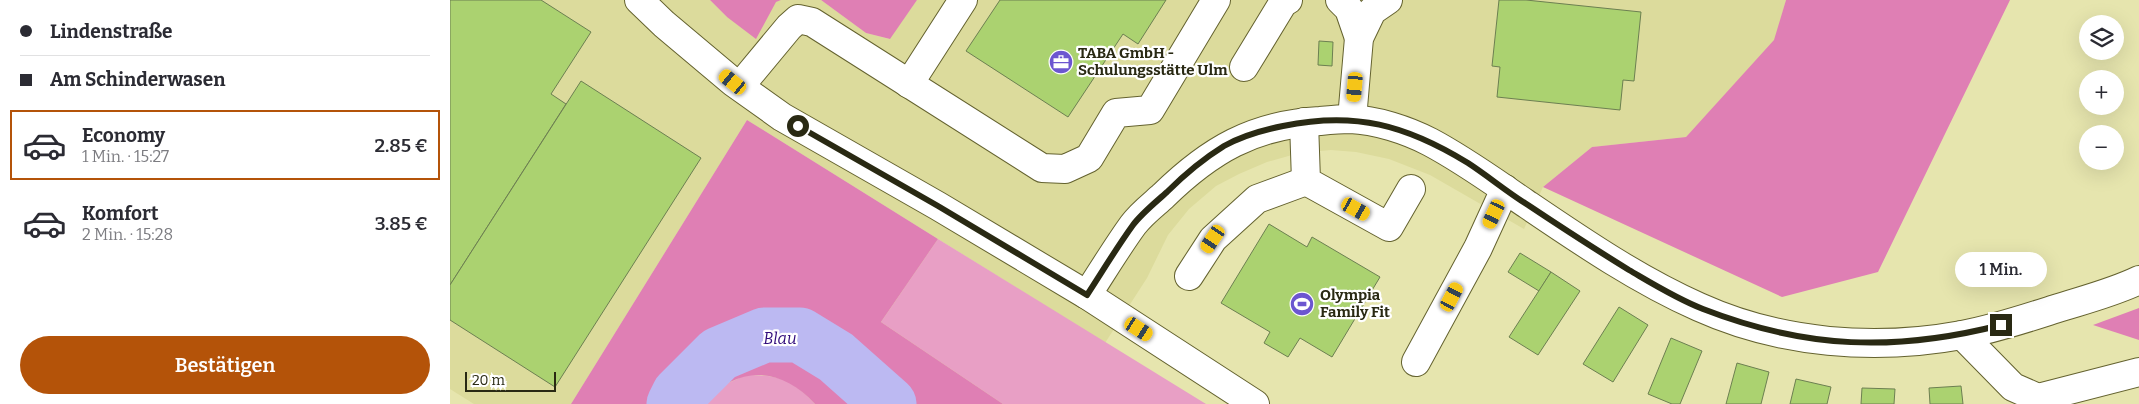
<!DOCTYPE html>
<html lang="de">
<meta charset="utf-8">
<style>
body{margin:0;font-family:Bitter,serif;background:#f2f2f3;color:#2b2b33;height:100vh;display:flex;flex-direction:column;font-size:19px;white-space:nowrap}
*{box-sizing:border-box;margin:0}
p{font-size:16px;color:#7c7c81}
.icon{flex:none;width:28px;height:28px;fill:none;stroke:currentColor;stroke-width:2;stroke-linecap:round;stroke-linejoin:round}
.map{position:relative;flex:1;overflow:hidden}
.panel{display:flex;flex-direction:column;background:#fff;width:450px}
.panel>*{flex:none}
.banner{display:grid;align-content:center;height:110px;padding:0 20px;background:#fff}
.tools{position:absolute;left:1629px;top:15px;display:grid;gap:10px}
.tools a{display:grid;place-items:center;width:45px;height:45px;border-radius:50%;background:#fff;box-shadow:0 5px 20px #0002;font-size:25px}
.scale{position:absolute;left:15px;bottom:12px;width:91px;box-sizing:border-box;padding-left:5px;border:2px solid #292913;border-top:0;font-size:14px;line-height:18px;white-space:nowrap;color:#292913;-webkit-text-stroke:4px #fff;paint-order:stroke}
.end{position:absolute;width:22px;height:22px;margin:-11px;border:6px solid #292913;background:#fff;box-shadow:0 0 0 2px #fff}
.from{border-radius:50%}
.bubble{position:absolute;height:35px;border-radius:18px;background:#fff;box-shadow:0 5px 20px #0002;font-size:16px;font-weight:600;line-height:35px;text-align:center}
.car{position:absolute;width:15px;height:30px;margin:-15px -8px;border-radius:6px;box-shadow:0 0 4px 1px #0007;background:linear-gradient(#f5c518 24%,#345 0 40%,#f5c518 0 76%,#345 0 86%,#f5c518 0)}
.banner b{display:flex;align-items:center;gap:18px;height:48px;font-size:19px}
.banner b+b{border-top:1px solid #e1e1e2}
.banner i{width:12px;height:12px;background:#2b2b33}
ul{padding:0;list-style:none}
li{display:flex;align-items:center;gap:15px;height:70px;margin:0 10px 8px;padding:0 10px;border:2px solid transparent;border-radius:0px}
li div{flex:1}
li b{display:block;font-size:19px}
li em{font-style:normal;font-weight:600}
li.active{border-color:#b45309}
li>.icon{width:45px;height:45px;stroke-width:1.5}
.primary-button{display:flex;gap:10px;margin-top:auto;padding:10px 20px}
.primary-button a{flex:1;height:58px;border-radius:30px;background:#b45309;color:#fff;font-size:20px;font-weight:600;line-height:58px;text-align:center}
main{display:flex;flex:1;min-height:0}
.map>svg:first-child{display:block}
</style>
<main>
<section class="panel">
<div class="banner">
<b><i class="from"></i>Lindenstraße</b>
<b><i></i>Am Schinderwasen</b>
</div>
<ul>
<li class="active"><svg class="icon" aria-label="car" viewBox="0 0 24 24"><path d="M5 17H2v-5l4-1 3-4h7l3 4 3 1v5h-3M9 17h6M6 11h13"/><circle cx="7" cy="17" r="2"/><circle cx="17" cy="17" r="2"/></svg><div><b>Economy</b><p>1 Min. · 15:27</p></div><em>2.85 €</em></li>
<li><svg class="icon" aria-label="car" viewBox="0 0 24 24"><path d="M5 17H2v-5l4-1 3-4h7l3 4 3 1v5h-3M9 17h6M6 11h13"/><circle cx="7" cy="17" r="2"/><circle cx="17" cy="17" r="2"/></svg><div><b>Komfort</b><p>2 Min. · 15:28</p></div><em>3.85 €</em></li>
</ul>
<div class="primary-button"><a>Bestätigen</a></div>
</section>
<div class="map">
<svg width="1689" height="404" viewBox="0 0 1689 404">
<rect width="100%" height="100%" fill="#e6e5ae"/>
<polygon fill="#dcdb9c" points="0,0 260,0 277,17 331,0 371,0 416,33 439,39 467,0 1336,0 1325,40 1236,137 1142,147 1093,187 1074,229 980,175 939,159 906,152 881,150 849,153 817,162 789,174 766,186 739,209 718,235 697,278 655,343 297,120 121,404 24,404 0,389"/>
<g fill="#e89fc5">
<polygon points="488,239 756,404 553,404 431,322"/>
<path d="M296 375C329 375 342 379 365 404H254L276 384Z"/>
</g>
<g fill="#df7fb4">
<polygon points="260,0 331,0 326,2 306,39 277,17"/>
<polygon points="371,0 467,0 440,39 416,33"/>
<polygon points="1336,0 1560,0 1428,272 1332,297 1093,187 1142,147 1236,137 1324,40"/>
<path d="M297 120 488 239 431 322 553 404H365C332 367 287 364 254 404H121Z"/>
<polygon points="1689,308 1689,340 1643,325"/>
</g>
<g fill="none" stroke-linecap="round" stroke-linejoin="round">
<polyline stroke="#bcb9f2" stroke-width="55" points="224,404 229,394 269,354 314,335 350,335 386,357 439,404"/>
</g>
<g fill="#abd270" stroke="#6c7f51">
<polygon points="0,0 91,0 141,32 101,94 116,104 0,285"/>
<polygon points="550,0 716,0 688,44 673,34 618,117 516,51"/>
<polygon points="1049,0 1076,0 1191,12 1184,81 1173,80 1170,110 1047,97 1050,67 1042,66"/>
<polygon points="869,41 883,42 882,66 868,65"/>
<polygon points="131,81 251,158 105,387 0,320 0,285"/>
<polygon points="819,224 857,247 862,237 930,277 882,357 850,338 838,357 814,343 820,332 771,303"/>
<polygon points="1070,253 1101,272 1089,291 1058,272"/>
<polygon points="1101,272 1130,291 1088,355 1059,337"/>
<polygon points="1169,307 1198,325 1163,382 1133,364"/>
<polygon points="1221,338 1252,351 1230,404 1222,404 1198,394"/>
<polygon points="1287,363 1319,372 1311,404 1276,404"/>
<polygon points="1346,379 1381,387 1377,404 1340,404"/>
<polygon points="1511,386 1513,404 1480,404 1479,388"/>
<polygon points="1412,388 1445,389 1444,404 1411,404"/>
</g>
<g fill="none" stroke-linecap="round" stroke-linejoin="round">
<g stroke="#64622f" stroke-width="30">
<g id="minor">
<polyline points="189,0 214,24 283,82 332,117 488,206 637,295 805,404"/>
<polyline points="890,0 899,9 909,38"/>
<polyline points="794,67 833,3 838,0"/>
<polyline points="459,84 513,0"/>
<polyline points="290,86 339,27 348,19 362,22 592,168 615,169 639,158 666,113 700,110 766,0"/>
<polyline points="902,119 909,38 922,11 938,0"/>
<polyline points="854,122 856,181 939,227 961,189"/>
<polyline points="739,276 763,239 807,199 856,181"/>
<path d="M637 295C652 272 667 247 683 225 691 214 703 205 713 196 760 150 803 125 870 121 880 120 890 119 900 119 926 120 957 130 980 142 1014 160 1044 182 1075 203 1131 241 1188 280 1249 307 1331 344 1425 351 1512 335 1544 329 1574 319 1605 309 1633 300 1662 293 1689 280"/>
<polyline points="1512,335 1563,387 1588,398 1689,372"/>
<polyline points="966,362 1028,248 1055,189"/>
</g>
</g>
<use href="#minor" stroke="#fff" stroke-width="28"/>
</g>
<g fill="none" stroke-linecap="round" stroke-linejoin="round">
<path stroke="#292913" stroke-width="6" d="M348 126 488 206 637 295C652 272 667 247 683 225 692 213 706 202 717 192 734 175 753 159 774 146 792 136 813 130 833 126 905 111 956 125 1018 163 1038 176 1057 192 1078 205 1111 227 1145 249 1179 270 1203 284 1227 299 1253 309 1356 349 1445 352 1551 325"/>
</g>
<defs>
<g id="office-disc" transform="scale(1.25)"><circle r="9.5" fill="#6c56d0" stroke="#fff"/><path d="M-6-3h4V-5.5h4V-3h4V5H-6ZM-1-4.5V-3h2v-1.5ZM-6 0V1H6V0Z" fill="#fff"/></g>
<g id="stadium-disc" transform="scale(1.25)"><circle r="9.5" fill="#6c56d0" stroke="#fff"/><path d="M0-5a6.5 5 0 1 0 0 10a6.5 5 0 1 0 0-10ZM-3.5-1.8h7v3.6h-7Z" fill="#fff"/></g>
</defs>
<g fill-rule="evenodd">
<use href="#office-disc" x="611" y="62"/>
<use href="#stadium-disc" x="852" y="304"/>
</g>
<g text-anchor="middle" dominant-baseline="central" stroke-width="4.5" stroke-linejoin="round" paint-order="stroke">
<g font-size="15" font-weight="bold" fill="#292913" stroke="#fff" text-anchor="start">
<text x="628" y="53">TABA GmbH -<tspan x="628" dy="17">Schulungsstätte Ulm</tspan></text>
<text x="870" y="295">Olympia<tspan x="870" dy="17">Family Fit</tspan></text>
</g>
<g font-size="16" font-style="italic" fill="#310c7b" stroke="#fff">
<text x="330" y="338">Blau</text>
</g>
</g>
</svg>
<div class="tools">
<a><svg class="icon" aria-label="layers" viewBox="0 0 24 24"><path d="M12 4l9 5-9 5-9-5zM3 14l9 5 9-5"/></svg></a>
<a>+</a>
<a>−</a>
</div>
<div class="scale">20 m</div>
<i class="end from" style="left:348px;top:126px"></i>
<i class="end" style="left:1551px;top:325px"></i>
<div class="bubble" style="left:1505px;top:252px;width:92px">1 Min.</div>
<i class="car" style="left:283px;top:82px;rotate:309deg"></i>
<i class="car" style="left:905px;top:87px;rotate:185deg"></i>
<i class="car" style="left:906px;top:209px;rotate:119deg"></i>
<i class="car" style="left:1044px;top:214px;rotate:205deg"></i>
<i class="car" style="left:763px;top:239px;rotate:214deg"></i>
<i class="car" style="left:1002px;top:297px;rotate:28deg"></i>
<i class="car" style="left:689px;top:329px;rotate:123deg"></i>
</div>
</main>
